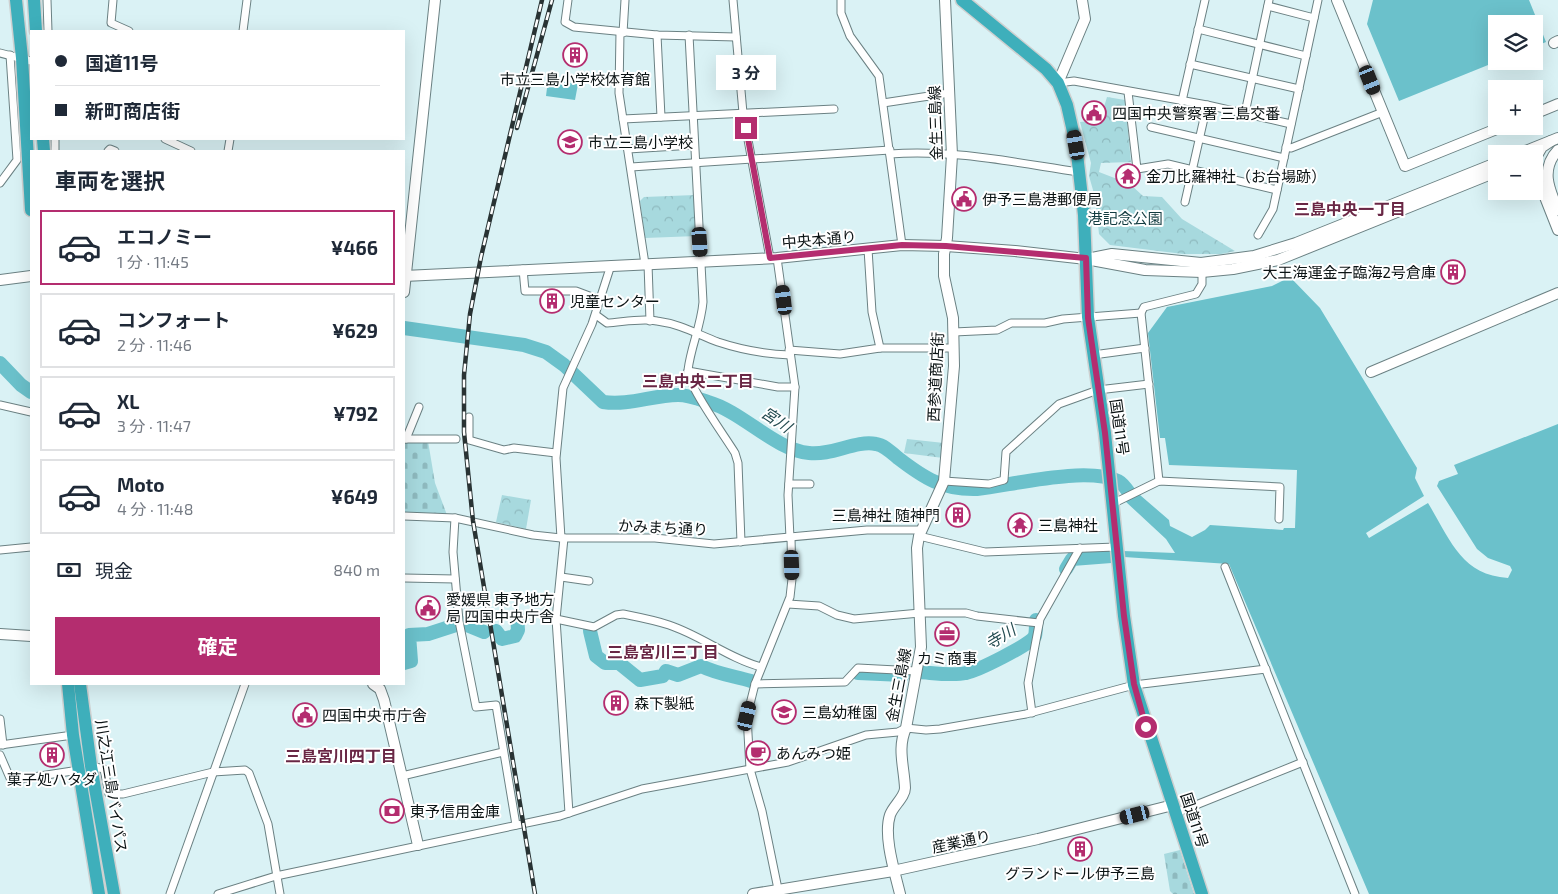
<!DOCTYPE html>
<html lang="ja">
<meta charset="utf-8">
<style>
body{margin:0;font-family:"Exo 2","Noto Sans JP",sans-serif;background:#f2f2f3;color:#1f2937;height:100vh;display:flex;flex-direction:column;font-size:19px;white-space:nowrap}
*{box-sizing:border-box;margin:0}
p{font-size:16px;color:#747a83}
.icon{flex:none;width:28px;height:28px;fill:none;stroke:currentColor;stroke-width:2;stroke-linecap:round;stroke-linejoin:round}
.map{position:relative;flex:1;overflow:hidden}
.details{position:absolute;left:30px;top:150px;width:375px;height:535px;display:flex;flex-direction:column;background:#fff;border-radius:0px;box-shadow:0 5px 20px #0002}
.details>*{flex:none}
.hud{position:absolute;left:30px;top:30px;width:375px;height:110px;border-radius:0px;box-shadow:0 5px 20px #0002;display:grid;align-content:center;height:110px;padding:0 25px;background:#fff}
.buttons{position:absolute;left:1488px;top:15px;display:grid;gap:10px}
.buttons a{display:grid;place-items:center;width:55px;height:55px;border-radius:0px;background:#fff;box-shadow:0 5px 20px #0002;font-size:25px}
.end{position:absolute;width:22px;height:22px;margin:-11px;border:6px solid #b42d6f;background:#fff;box-shadow:0 0 0 2px #fff}
.from{border-radius:50%}
.bubble{position:absolute;height:35px;border-radius:0px;background:#fff;box-shadow:0 5px 20px #0002;font-size:16px;font-weight:700;line-height:35px;text-align:center}
.car{position:absolute;width:15px;height:30px;margin:-15px -8px;border-radius:6px;box-shadow:0 0 4px 1px #0007;background:linear-gradient(#222 24%,#8ab4d8 0 40%,#222 0 76%,#8ab4d8 0 86%,#222 0)}
.hud b{display:flex;align-items:center;gap:18px;height:48px;font-size:19px}
.hud b+b{border-top:1px solid #e0e1e3}
.hud i{width:12px;height:12px;background:#1f2937}
ul{padding:0;list-style:none}
li{display:flex;align-items:center;gap:15px;height:75px;margin:0 10px 8px;padding:0 15px;border:2px solid #e0e1e3;border-radius:0px}
li div{flex:1}
li b{display:block;font-size:19px}
li em{font-style:normal;font-weight:700}
li.selected{border-color:#b42d6f}
li>.icon{width:45px;height:45px;stroke-width:1.5}
h2{padding:0 25px;font-size:22px;line-height:60px}
.pay{display:flex;align-items:center;gap:12px;height:55px;padding:0 25px;font-size:19px}
.pay p{margin-inline-start:auto}
.cta{display:flex;gap:10px;margin-top:auto;padding:10px 25px}
.cta a{flex:1;height:58px;border-radius:0px;background:#b42d6f;color:#fff;font-size:20px;font-weight:700;line-height:58px;text-align:center}
.map>svg:first-child{display:block}
</style>
<div class="map">
<svg width="1558" height="894" viewBox="0 0 1558 894">
<defs>
<pattern id="cemetery-stones" width="16" height="16" patternUnits="userSpaceOnUse" patternTransform="scale(1.25)"><rect width="16" height="16" fill="#a7d9de"/><path d="M2 7V4a2 2 0 0 1 4 0v3zM10 15v-3a2 2 0 0 1 4 0v3z" fill="#8eb9be"/></pattern>
<pattern id="park-crowns" width="20" height="18" patternUnits="userSpaceOnUse" patternTransform="scale(1.25)"><rect width="20" height="18" fill="#a7d9de"/><path d="M2 6a3 3 0 1 1 6 0M12 15a3 3 0 1 1 6 0" fill="none" stroke="#8eb9be"/></pattern>
</defs>
<rect width="100%" height="100%" fill="#daf2f5"/>
<g fill="url(#cemetery-stones)">
<polygon points="428,441 435,483 447,515 404,513 404,443"/>
<polygon points="1180,850 1194,894 1173,894 1170,891 1164,854"/>
</g>
<g fill="url(#park-crowns)">
<polygon points="1107,97 1125,100 1131,162 1101,163 1099,172 1130,184 1143,196 1162,197 1182,219 1235,251 1221,254 1183,254 1110,245 1099,234 1095,197 1089,176 1091,163 1080,122 1100,120"/>
<polygon points="695,195 697,236 645,238 640,201 644,197"/>
<polygon points="907,439 944,443 943,458 904,453"/>
<polygon points="502,495 531,500 526,529 496,522"/>
</g>
<g fill="#6bc1cb">
<polygon points="1373,0 1529,0 1546,42 1534,47 1534,24 1496,24 1498,61 1399,101 1367,24"/>
<polygon points="548,80 578,84 575,100 546,96"/>
<path d="M1290 277 1320 308 1417 468 1415 478 1424 496 1366 533 1369 538 1428 503C1450 539 1461 575 1508 578L1512 570 1510 566 1488 558 1477 549 1437 486 1439 481 1458 474 1454 465 1558 424V894H1369L1229 564 1124 557 1123 551 1175 553 1166 539 1125 501 1140 495 1169 520 1170 526 1192 537 1205 530 1210 525 1283 530 1284 528H1295L1297 470 1169 465 1165 438H1160L1148 333 1167 307 1272 286Z"/>
</g>
<g fill="none" stroke-linecap="round" stroke-linejoin="round">
<g stroke="#6bc1cb" stroke-width="14">
<path d="M404 328 524 345 546 352 564 365 603 402C629 406 653 395 678 395 688 395 699 399 708 402 743 412 775 450 809 453 832 456 855 440 876 444 884 445 892 453 898 458 924 478 942 490 977 489 1013 485 1086 466 1118 481 1124 484 1129 493 1133 498"/>
<polyline points="0,363 21,385 31,392"/>
<polyline points="1066,569 1072,559 1111,556"/>
<polyline points="496,631 502,639 515,636 518,630 517,616"/>
<path d="M590 631 596 656 605 663H619L640 680 663 676 666 671 678 675 701 666C717 674 734 676 751 681"/>
<polyline points="404,663 411,661 409,635 428,634 462,623 484,632"/>
<path d="M919 672C934 673 952 676 966 673 977 671 1030 645 1035 636 1036 632 1036 625 1036 620"/>
<polyline points="858,673 903,675"/>
</g>
<g stroke="#6b8183" stroke-width="9">
<g id="street">
<polyline points="47,0 48,31"/>
<polyline points="113,0 111,23 129,31"/>
<polyline points="568,0 565,22 574,27 657,35 736,37"/>
<polyline points="733,0 743,113 770,258"/>
<polyline points="841,0 841,13 850,36 879,76 902,245"/>
<polyline points="1268,6 1314,18"/>
<polyline points="1198,29 1306,56"/>
<polyline points="243,31 247,0"/>
<polyline points="620,32 619,93 645,264"/>
<polyline points="623,33 625,0"/>
<polyline points="657,35 661,117"/>
<path d="M689 35 703 302C701 326 691 346 688 370 686 383 726 438 735 453L738 463 741 542"/>
<polyline points="0,53 31,61"/>
<polyline points="1190,64 1299,89"/>
<polyline points="1058,83 1074,81 1207,105 1291,124"/>
<polyline points="1128,92 1137,169 1168,164 1277,190"/>
<polyline points="1182,101 1205,0"/>
<polyline points="883,103 949,93"/>
<polyline points="1245,113 1269,0"/>
<polyline points="623,119 834,109"/>
<polyline points="1151,127 1284,158"/>
<polyline points="55,139 55,151"/>
<polyline points="165,139 191,151"/>
<polyline points="1286,147 1291,148 1383,112"/>
<polyline points="628,149 694,145"/>
<polyline points="108,151 110,149 115,151"/>
<polyline points="228,151 230,139"/>
<path d="M890 154C953 149 1017 163 1079 172"/>
<polyline points="631,167 890,150"/>
<polyline points="0,183 17,160 10,55"/>
<polyline points="1185,202 1207,105"/>
<polyline points="1258,235 1273,209 1318,0"/>
<polyline points="777,258 795,387 788,495 790,538"/>
<polyline points="648,264 650,321"/>
<polyline points="523,269 525,291 576,291 600,300"/>
<path d="M596 315 607 323C623 322 642 318 657 321 680 324 697 334 718 342 742 350 765 354 790 355"/>
<polyline points="954,332 997,330 1011,323 1045,323 1063,319 1141,313"/>
<polyline points="880,348 954,348"/>
<polyline points="789,350 840,354 880,348 872,312 868,249"/>
<polyline points="1093,355 1145,348"/>
<polyline points="688,371 778,387 795,387"/>
<polyline points="0,405 31,412"/>
<polyline points="469,417 469,440 504,450 514,448 556,453"/>
<polyline points="404,439 456,439"/>
<polyline points="406,439 419,407"/>
<polyline points="944,481 989,484 1004,480 1006,452 1059,404 1098,390 1149,384"/>
<polyline points="1159,481 1141,313 1144,307 1196,294 1202,284 1202,268"/>
<polyline points="789,484 810,484"/>
<polyline points="1112,504 1159,481 1280,487 1279,519"/>
<polyline points="404,516 455,518 533,535 561,538 655,538 714,544 867,530 921,530"/>
<polyline points="455,518 453,552 459,621 476,707 496,705 516,825"/>
<polyline points="919,536 985,552 1116,547"/>
<polyline points="561,538 556,458 563,388 592,324 611,265"/>
<polyline points="564,538 556,619 569,813"/>
<polyline points="0,550 31,547"/>
<polyline points="1225,567 1355,894"/>
<polyline points="561,577 589,581"/>
<polyline points="404,578 455,579"/>
<polyline points="788,604 819,606 837,615 854,619 920,613 966,613 977,616 1039,623"/>
<path d="M556 619 594 627 616 615 623 614C638 617 654 620 669 625 702 636 728 658 761 667"/>
<polyline points="755,684 845,682 858,668 916,671"/>
<polyline points="1032,713 1028,683 1040,619 1080,548"/>
<polyline points="0,719 3,745"/>
<polyline points="0,745 73,735"/>
<polyline points="0,755 10,778 14,780 79,770"/>
<polyline points="91,766 104,769 109,794 123,794 213,772 245,770 249,773 268,824 280,894"/>
<polyline points="402,776 503,752"/>
<polyline points="1176,813 1303,762"/>
<polyline points="778,889 762,811 750,769 747,716 755,684 790,597 792,579 791,538"/>
<polyline points="170,894 245,684"/>
<polyline points="218,894 276,876 560,816 642,789 788,762 866,735 898,732 906,728 926,730 940,729 1026,714 1134,685 1266,669"/>
</g>
</g>
<g stroke="#6b8183" stroke-width="12">
<g id="secondary">
<polyline points="1337,0 1405,166 1504,126"/>
<polyline points="1554,43 1558,41"/>
<polyline points="1058,83 1085,19 1082,0"/>
<polyline points="1534,114 1558,104"/>
<path d="M1558 150C1540 169 1549 189 1558 210"/>
<polyline points="1518,154 1558,138"/>
<polyline points="1534,176 1541,187 1558,230"/>
<polyline points="1539,181 1535,159 1542,147 1551,141"/>
<polyline points="1092,258 1112,254 1201,263 1254,256 1296,243 1496,163"/>
<polyline points="404,276 777,258 902,245 946,246 1015,251 1086,259 1145,270 1202,272 1233,269 1278,260 1496,172"/>
<polyline points="0,280 31,276"/>
<polyline points="404,292 435,0"/>
<polyline points="1371,372 1558,293"/>
<polyline points="0,634 31,636"/>
<polyline points="373,684 380,689 384,700 418,845"/>
<polyline points="753,894 893,871 1038,839 1173,805"/>
<path d="M900 894C895 873 883 836 890 815 893 806 905 797 905 788 904 766 897 748 906 728L921 647 917 548 919 536 944 481 954 366 953 318 944 276V254L947 238 952 155 945 0"/>
</g>
</g>
<g stroke="#ced0d0" stroke-width="15">
<g id="highway">
<polyline points="16,0 22,58 31,210"/>
<polyline points="34,0 36,31"/>
<polyline points="962,0 1046,69 1058,83 1067,105 1076,145 1084,215 1088,317 1105,433 1124,616 1134,685 1202,894"/>
<polyline points="43,139 44,151"/>
<polyline points="68,684 73,735 99,894"/>
<polyline points="80,684 91,766 114,894"/>
</g>
</g>
<use href="#street" stroke="#fff" stroke-width="7"/>
<use href="#secondary" stroke="#fff" stroke-width="10"/>
<use href="#highway" stroke="#3eafbb" stroke-width="12"/>
<g stroke="#293334" stroke-width="4.5">
<g id="rail">
<polyline points="517,128 552,0"/>
<polyline points="535,894 473,521 464,432 464,375 470,314 481,257 542,0"/>
</g>
</g>
<use href="#rail" stroke="#fff" stroke-width="2.5" stroke-dasharray="8" stroke-linecap="butt"/>
</g>
<g fill="none" stroke-linecap="round" stroke-linejoin="round">
<polyline stroke="#b42d6f" stroke-width="6" points="746,128 770,258 902,245 946,246 1086,258 1088,318 1105,433 1124,616 1134,684 1146,727"/>
</g>
<defs>
<g id="building-ring" transform="scale(1.25)"><circle r="9.5" fill="#fff" stroke="#b42d6f" stroke-width="1.5"/><path d="M-4-6H4V6H1V3H-1V6H-4ZM-2.5-4.3h1.7v1.8h-1.7ZM.8-4.3h1.7v1.8H.8ZM-2.5-1h1.7V.8h-1.7ZM.8-1h1.7V.8H.8Z" fill="#b42d6f"/></g>
<g id="civic-ring" transform="scale(1.25)"><circle r="9.5" fill="#fff" stroke="#b42d6f" stroke-width="1.5"/><path d="M-.6-6.5H3V-4.5H.6V-3L4-1V1h2V6H-6V1h2V-1L-.6-3ZM-1.2 2.5V6h2.4V2.5Z" fill="#b42d6f"/></g>
<g id="school-ring" transform="scale(1.25)"><circle r="9.5" fill="#fff" stroke="#b42d6f" stroke-width="1.5"/><path d="M0-5L7-2L0 1L-7-2ZM-4 1L0 2.5L4 1V4Q0 6-4 4Z" fill="#b42d6f"/></g>
<g id="temple-ring" transform="scale(1.25)"><circle r="9.5" fill="#fff" stroke="#b42d6f" stroke-width="1.5"/><path d="M0-6L5-2H3V0L6.5 2.5H4V6H1.5V3h-3V6H-4V2.5H-6.5L-3 0V-2H-5Z" fill="#b42d6f"/></g>
<g id="office-ring" transform="scale(1.25)"><circle r="9.5" fill="#fff" stroke="#b42d6f" stroke-width="1.5"/><path d="M-6-3h4V-5.5h4V-3h4V5H-6ZM-1-4.5V-3h2v-1.5ZM-6 0V1H6V0Z" fill="#b42d6f"/></g>
<g id="cafe-ring" transform="scale(1.25)"><circle r="9.5" fill="#fff" stroke="#b42d6f" stroke-width="1.5"/><path d="M-5.5-4.5H6V0H3Q3 3.5 0 3.5H-2.5Q-5.5 3.5-5.5 0ZM3-3.2v2h1.7v-2ZM-6 4.5H4V6H-6Z" fill="#b42d6f"/></g>
<g id="bank-ring" transform="scale(1.25)"><circle r="9.5" fill="#fff" stroke="#b42d6f" stroke-width="1.5"/><path d="M-6-4H6V4H-6ZM0-2.3a2.3 2.3 0 1 0 0 4.6a2.3 2.3 0 1 0 0-4.6Z" fill="#b42d6f"/></g>
</defs>
<g fill-rule="evenodd">
<use href="#building-ring" x="575" y="55"/>
<use href="#civic-ring" x="1094" y="113"/>
<use href="#school-ring" x="570" y="142"/>
<use href="#temple-ring" x="1128" y="176"/>
<use href="#civic-ring" x="964" y="199"/>
<use href="#building-ring" x="1453" y="272"/>
<use href="#building-ring" x="552" y="301"/>
<use href="#building-ring" x="958" y="515"/>
<use href="#temple-ring" x="1020" y="525"/>
<use href="#civic-ring" x="428" y="608"/>
<use href="#office-ring" x="947" y="634"/>
<use href="#building-ring" x="616" y="703"/>
<use href="#school-ring" x="784" y="712"/>
<use href="#civic-ring" x="305" y="715"/>
<use href="#cafe-ring" x="758" y="753"/>
<use href="#building-ring" x="52" y="755"/>
<use href="#bank-ring" x="392" y="811"/>
<use href="#building-ring" x="1080" y="849"/>
</g>
<g text-anchor="middle" dominant-baseline="central" stroke-width="4" stroke-linejoin="round" paint-order="stroke">
<g font-size="15" fill="#0b1314" stroke="#fff" text-anchor="start">
<text x="575" y="79" text-anchor="middle">市立三島小学校体育館</text>
<text x="1112" y="113">四国中央警察署 三島交番</text>
<text x="588" y="142">市立三島小学校</text>
<text x="1146" y="176">金刀比羅神社（お台場跡）</text>
<text x="982" y="199">伊予三島港郵便局</text>
<text x="1436" y="272" text-anchor="end">大王海運金子臨海2号倉庫</text>
<text x="570" y="301">児童センター</text>
<text x="940" y="515" text-anchor="end">三島神社 随神門</text>
<text x="1038" y="525">三島神社</text>
<text x="446" y="599">愛媛県 東予地方<tspan x="446" dy="17">局 四国中央庁舎</tspan></text>
<text x="947" y="658" text-anchor="middle">カミ商事</text>
<text x="634" y="703">森下製紙</text>
<text x="802" y="712">三島幼稚園</text>
<text x="322" y="715">四国中央市庁舎</text>
<text x="776" y="753">あんみつ姫</text>
<text x="52" y="779" text-anchor="middle">菓子処ハタダ</text>
<text x="410" y="811">東予信用金庫</text>
<text x="1080" y="873" text-anchor="middle">グランドール伊予三島</text>
</g>
<g font-size="15" fill="#0b1314" stroke="#fff">
<text transform="translate(935 123) rotate(-92)">金生三島線</text>
<text transform="translate(819 239) rotate(-5)">中央本通り</text>
<text transform="translate(935 377) rotate(-87)">西参道商店街</text>
<text transform="translate(1120 427) rotate(82)">国道11号</text>
<text transform="translate(663 527) rotate(3)">かみまち通り</text>
<text transform="translate(898 685) rotate(-79)">金生三島線</text>
<text transform="translate(112 786) rotate(81)">川之江三島バイパス</text>
<text transform="translate(1195 820) rotate(72)">国道11号</text>
<text transform="translate(961 841) rotate(-12)">産業通り</text>
</g>
<g font-size="15" fill="#133c41" stroke="#fff">
<text x="1125" y="218">港記念公園</text>
</g>
<g font-size="16" font-weight="bold" fill="#692745" stroke="#fff">
<text x="1350" y="208">三島中央一丁目</text>
<text x="698" y="380">三島中央二丁目</text>
<text x="663" y="651">三島宮川三丁目</text>
<text x="341" y="755">三島宮川四丁目</text>
</g>
<g font-size="16" font-style="italic" fill="#234b50" stroke="#fff">
<text transform="translate(777 419) rotate(34)">宮川</text>
<text transform="translate(1000 636) rotate(-31)">寺川</text>
</g>
</g>
</svg>
<div class="buttons">
<a><svg class="icon" aria-label="layers" viewBox="0 0 24 24"><path d="M12 4l9 5-9 5-9-5zM3 14l9 5 9-5"/></svg></a>
<a>+</a>
<a>−</a>
</div>
<i class="end from" style="left:1146px;top:727px"></i>
<i class="end" style="left:746px;top:128px"></i>
<div class="bubble" style="left:716px;top:55px;width:60px">3 分</div>
<i class="car" style="left:1370px;top:80px;rotate:158deg"></i>
<i class="car" style="left:1076px;top:145px;rotate:350deg"></i>
<i class="car" style="left:700px;top:242px;rotate:176deg"></i>
<i class="car" style="left:784px;top:300px;rotate:353deg"></i>
<i class="car" style="left:792px;top:565px;rotate:178deg"></i>
<i class="car" style="left:747px;top:716px;rotate:13deg"></i>
<i class="car" style="left:1135px;top:815px;rotate:256deg"></i>
<div class="hud">
<b><i class="from"></i>国道11号</b>
<b><i></i>新町商店街</b>
</div>
<section class="details">
<h2>車両を選択</h2>
<ul>
<li class="selected"><svg class="icon" aria-label="car" viewBox="0 0 24 24"><path d="M5 17H2v-5l4-1 3-4h7l3 4 3 1v5h-3M9 17h6M6 11h13"/><circle cx="7" cy="17" r="2"/><circle cx="17" cy="17" r="2"/></svg><div><b>エコノミー</b><p>1 分 · 11:45</p></div><em>¥466</em></li>
<li><svg class="icon" aria-label="car" viewBox="0 0 24 24"><path d="M5 17H2v-5l4-1 3-4h7l3 4 3 1v5h-3M9 17h6M6 11h13"/><circle cx="7" cy="17" r="2"/><circle cx="17" cy="17" r="2"/></svg><div><b>コンフォート</b><p>2 分 · 11:46</p></div><em>¥629</em></li>
<li><svg class="icon" aria-label="car" viewBox="0 0 24 24"><path d="M5 17H2v-5l4-1 3-4h7l3 4 3 1v5h-3M9 17h6M6 11h13"/><circle cx="7" cy="17" r="2"/><circle cx="17" cy="17" r="2"/></svg><div><b>XL</b><p>3 分 · 11:47</p></div><em>¥792</em></li>
<li><svg class="icon" aria-label="car" viewBox="0 0 24 24"><path d="M5 17H2v-5l4-1 3-4h7l3 4 3 1v5h-3M9 17h6M6 11h13"/><circle cx="7" cy="17" r="2"/><circle cx="17" cy="17" r="2"/></svg><div><b>Moto</b><p>4 分 · 11:48</p></div><em>¥649</em></li>
</ul>
<div class="pay"><svg class="icon" aria-label="cash" viewBox="0 0 24 24"><path d="M3 7h18v10H3z"/><circle cx="12" cy="12" r="2"/></svg>現金<p>840 m</p></div>
<div class="cta"><a>確定</a></div>
</section>
</div>
